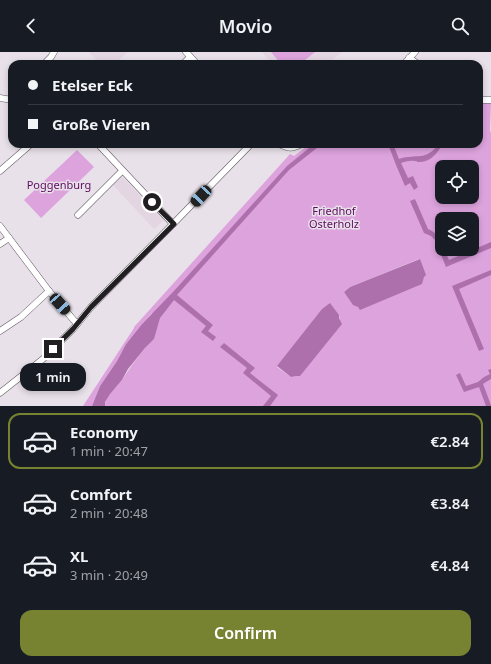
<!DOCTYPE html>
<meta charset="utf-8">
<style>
body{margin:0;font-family:"Noto Sans",sans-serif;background:#20242c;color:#f1f3f6;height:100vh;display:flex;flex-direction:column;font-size:15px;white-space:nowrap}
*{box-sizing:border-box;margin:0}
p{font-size:13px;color:#9ea1a6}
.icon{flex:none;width:22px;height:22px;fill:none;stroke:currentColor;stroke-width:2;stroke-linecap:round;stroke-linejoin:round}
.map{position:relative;height:354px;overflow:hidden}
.panel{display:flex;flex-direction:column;background:#171b24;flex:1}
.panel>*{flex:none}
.hud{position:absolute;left:8px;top:8px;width:475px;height:88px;border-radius:12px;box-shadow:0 2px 6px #0003;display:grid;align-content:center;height:88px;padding:0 20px;background:#171b24}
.buttons{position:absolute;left:435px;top:108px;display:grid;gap:8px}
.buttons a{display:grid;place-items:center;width:44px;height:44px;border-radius:8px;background:#171b24;box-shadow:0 2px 6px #0003;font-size:20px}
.end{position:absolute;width:18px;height:18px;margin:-9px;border:5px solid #211e21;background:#fff;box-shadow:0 0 0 2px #fff}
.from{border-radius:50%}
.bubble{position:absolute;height:28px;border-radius:12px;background:#171b24;box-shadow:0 2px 6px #0003;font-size:13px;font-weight:600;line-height:28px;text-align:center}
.car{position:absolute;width:12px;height:24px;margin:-12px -6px;border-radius:5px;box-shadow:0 0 3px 1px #0007;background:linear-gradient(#222 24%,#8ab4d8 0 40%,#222 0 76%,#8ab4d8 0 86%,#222 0)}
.hud b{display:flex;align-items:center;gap:14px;height:38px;font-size:15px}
.hud b+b{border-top:1px solid #363941}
.hud i{width:10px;height:10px;background:#f1f3f6}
ul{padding:7px 0 0;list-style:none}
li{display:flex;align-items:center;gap:12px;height:56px;margin:0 8px 6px;padding:0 12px;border:2px solid transparent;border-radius:12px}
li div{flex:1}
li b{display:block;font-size:15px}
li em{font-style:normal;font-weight:600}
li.active{border-color:#778330}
li>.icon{width:36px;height:36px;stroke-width:1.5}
.action{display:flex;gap:8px;margin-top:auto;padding:8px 20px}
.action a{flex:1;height:46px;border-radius:12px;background:#778330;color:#fff;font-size:16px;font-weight:600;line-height:46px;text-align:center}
header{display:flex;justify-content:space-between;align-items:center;height:52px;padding:0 20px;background:#171b24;font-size:18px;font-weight:600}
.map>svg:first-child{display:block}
</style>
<header><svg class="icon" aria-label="back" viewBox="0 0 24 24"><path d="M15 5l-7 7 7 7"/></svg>Movio<svg class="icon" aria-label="search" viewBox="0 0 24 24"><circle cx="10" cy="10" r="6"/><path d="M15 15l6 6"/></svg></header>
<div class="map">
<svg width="491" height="354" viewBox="0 0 491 354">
<rect width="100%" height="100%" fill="#e9e1e9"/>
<g fill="#e4d5e3">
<polygon points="89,0 128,0 114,12 100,12"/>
<polygon points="262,0 342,0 327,12 272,12"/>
<polygon points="122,125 164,168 154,177 113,133"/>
</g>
<g fill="#dda3dd" fill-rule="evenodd">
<polygon points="271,0 315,0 300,12 281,12"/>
<path d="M491 50 490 78 491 81V354H105C104 344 117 335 122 328 132 313 141 299 154 287L152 261 142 272 126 292 117 309 100 334 92 354H83L134 276V275L290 102 294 104 310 92H479V51ZM442 115H472V145H442ZM442 167H472V197H442ZM419 207 424 225 422 229 358 255 355 253 344 240 350 235ZM339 263 340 269 297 324 291 325 277 315Z"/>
<polygon points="77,98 94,115 41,166 24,148"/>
</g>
<g fill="#ae70ad">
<polygon points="314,92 322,92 289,118 177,243 213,273 208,279 216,285 213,289 201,280 206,274 174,248 160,266 154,287 145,296 128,317 122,328 110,342 105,350 105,354 92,354 100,334 117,309 126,292 142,272 173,240 287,114"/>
<path d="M388 92H393L399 107C417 101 425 110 439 92H443C438 100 431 110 420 110 416 110 418 109 414 109 410 108 405 110 401 111L408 126 413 124 418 135 414 138 410 131 405 134 396 113Z"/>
<path d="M415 147 428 177C437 181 442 187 442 197H444L449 208 491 190V196L446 215 435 188 431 184 424 181 410 149Z"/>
<polygon points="420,207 426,223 424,225 422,232 360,258 358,255 353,253 344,240 350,235"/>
<polygon points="491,218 491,223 459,237 484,297 479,299 452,234"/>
<polygon points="330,251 339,263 339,266 342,272 300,324 297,324 291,325 277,314 322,257"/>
<polygon points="224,291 255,316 250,321 278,343 270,354 263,354 271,344 243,321 247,316 220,295"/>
<polygon points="491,317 491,327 486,330 483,332 491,353 491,354 486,354 479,335 464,340 456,323 460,321 466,334 478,330 484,325 490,322 488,318"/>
</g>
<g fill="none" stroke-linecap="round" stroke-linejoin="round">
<g stroke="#645d64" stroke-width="7">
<g id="minor">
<polyline points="186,0 197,12"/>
<polyline points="409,6 418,12"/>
<polyline points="44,12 51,5 54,0"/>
<polyline points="183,12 190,5"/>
<polyline points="404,12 415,0"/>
<polyline points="0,46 12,48"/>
<polyline points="479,48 491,48"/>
<polyline points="98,92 173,172"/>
<path d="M279 92C290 97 291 97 302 92"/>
<polyline points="0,119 31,92"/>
<polyline points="78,163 122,119"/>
<polyline points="0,174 49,239 77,272"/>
<polyline points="0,192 9,186"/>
<polyline points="0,279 21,265 49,239"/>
<polyline points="0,341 43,307 73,277 91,255 173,172 251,92"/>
</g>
</g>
<use href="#minor" stroke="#fff" stroke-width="6"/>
</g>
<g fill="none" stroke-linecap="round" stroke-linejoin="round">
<polyline stroke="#211e21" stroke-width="5" points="53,297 73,277 91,255 174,172 152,150"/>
</g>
<g text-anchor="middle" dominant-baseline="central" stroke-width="3" stroke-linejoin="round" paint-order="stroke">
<g font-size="11" fill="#5b0c5d" stroke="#e9e1e9">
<text x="59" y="132">Poggenburg</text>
<text x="334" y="158">Friedhof<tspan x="334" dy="13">Osterholz</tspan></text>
</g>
</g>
</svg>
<div class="buttons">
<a><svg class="icon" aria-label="locate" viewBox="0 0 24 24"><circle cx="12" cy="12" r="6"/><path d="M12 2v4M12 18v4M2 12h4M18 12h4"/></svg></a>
<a><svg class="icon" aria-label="layers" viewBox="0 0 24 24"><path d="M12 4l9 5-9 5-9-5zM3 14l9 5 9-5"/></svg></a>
</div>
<i class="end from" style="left:152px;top:150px"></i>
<i class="end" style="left:53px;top:297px"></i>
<div class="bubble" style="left:20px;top:311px;width:66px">1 min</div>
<i class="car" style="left:201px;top:144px;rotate:223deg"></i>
<i class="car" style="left:60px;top:252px;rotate:138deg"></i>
<div class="hud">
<b><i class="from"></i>Etelser Eck</b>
<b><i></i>Große Vieren</b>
</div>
</div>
<section class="panel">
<ul>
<li class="active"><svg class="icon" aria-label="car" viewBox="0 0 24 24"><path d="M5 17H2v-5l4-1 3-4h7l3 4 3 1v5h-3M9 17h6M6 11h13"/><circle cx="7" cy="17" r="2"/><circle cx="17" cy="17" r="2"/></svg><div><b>Economy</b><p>1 min · 20:47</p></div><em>€2.84</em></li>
<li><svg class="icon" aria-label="car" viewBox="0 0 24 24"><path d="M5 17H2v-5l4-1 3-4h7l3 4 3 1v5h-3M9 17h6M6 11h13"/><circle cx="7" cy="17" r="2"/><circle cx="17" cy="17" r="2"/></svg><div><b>Comfort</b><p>2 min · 20:48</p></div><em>€3.84</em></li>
<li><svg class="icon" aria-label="car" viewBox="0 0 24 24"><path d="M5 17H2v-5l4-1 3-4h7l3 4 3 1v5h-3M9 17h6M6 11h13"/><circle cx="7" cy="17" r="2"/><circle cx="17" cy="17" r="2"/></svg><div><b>XL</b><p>3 min · 20:49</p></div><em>€4.84</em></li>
</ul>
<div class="action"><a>Confirm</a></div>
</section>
